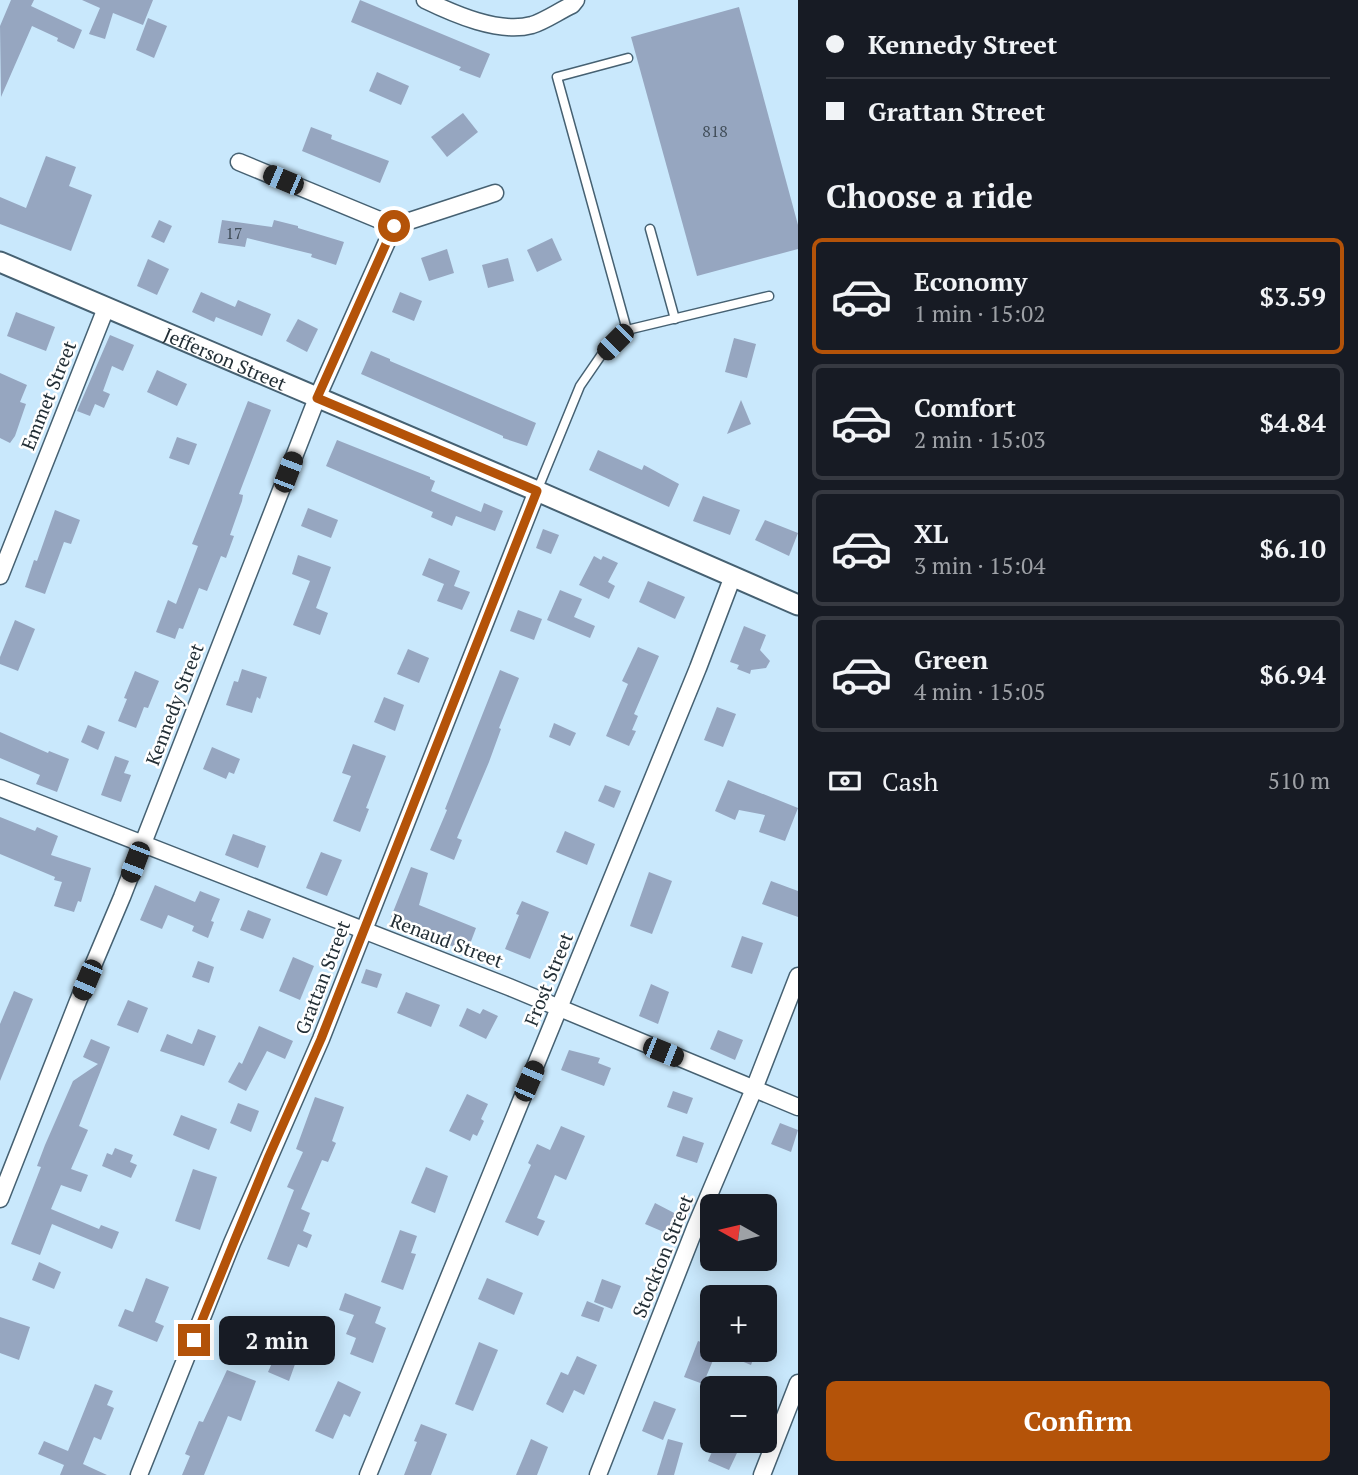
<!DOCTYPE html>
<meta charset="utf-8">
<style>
body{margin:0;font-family:"PT Serif",serif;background:#20242c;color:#f1f3f6;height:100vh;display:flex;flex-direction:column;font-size:26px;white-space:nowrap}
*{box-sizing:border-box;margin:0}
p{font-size:23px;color:#9ea1a6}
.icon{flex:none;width:38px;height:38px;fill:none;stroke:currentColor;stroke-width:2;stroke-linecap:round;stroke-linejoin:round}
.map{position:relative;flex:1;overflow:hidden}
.side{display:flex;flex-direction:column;background:#171b24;width:560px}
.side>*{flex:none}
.banner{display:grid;align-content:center;height:154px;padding:0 28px;background:#171b24}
.needle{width:46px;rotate:278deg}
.fabs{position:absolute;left:700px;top:1194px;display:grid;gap:14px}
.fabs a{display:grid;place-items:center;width:77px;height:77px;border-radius:10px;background:#171b24;box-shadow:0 4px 18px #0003;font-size:35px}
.end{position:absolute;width:32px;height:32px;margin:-16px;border:9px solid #b45309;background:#fff;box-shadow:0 0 0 4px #fff}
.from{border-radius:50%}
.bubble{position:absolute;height:49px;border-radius:10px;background:#171b24;box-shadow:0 4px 18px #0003;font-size:23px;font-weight:700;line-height:49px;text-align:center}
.car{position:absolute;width:21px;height:42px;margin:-21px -10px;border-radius:9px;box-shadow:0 0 5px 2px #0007;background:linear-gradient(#222 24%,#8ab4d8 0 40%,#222 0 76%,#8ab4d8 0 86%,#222 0)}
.banner b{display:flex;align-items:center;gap:24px;height:66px;font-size:26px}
.banner b+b{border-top:2px solid #363941}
.banner i{width:18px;height:18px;background:#f1f3f6}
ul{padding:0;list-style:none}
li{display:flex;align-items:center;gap:21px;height:116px;margin:0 14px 10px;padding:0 14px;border:4px solid #363941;border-radius:10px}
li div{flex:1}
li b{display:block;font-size:26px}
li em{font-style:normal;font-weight:700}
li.on{border-color:#b45309}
li>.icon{width:63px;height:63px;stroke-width:1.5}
h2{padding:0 28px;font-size:32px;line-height:84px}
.pay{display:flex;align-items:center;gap:18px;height:77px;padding:0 28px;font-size:26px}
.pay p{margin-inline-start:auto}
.action{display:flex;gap:14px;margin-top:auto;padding:14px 28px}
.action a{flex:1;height:80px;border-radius:10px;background:#b45309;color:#fff;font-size:28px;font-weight:700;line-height:80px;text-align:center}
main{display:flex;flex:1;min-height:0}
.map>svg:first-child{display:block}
</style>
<main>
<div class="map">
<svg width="798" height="1475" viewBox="0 0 798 1475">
<rect width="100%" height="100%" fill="#c9e8fc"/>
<g fill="#96a6c0">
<polygon points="11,0 34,0 31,6 82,30 74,49 57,41 58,38 32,26 1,97 0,26"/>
<polygon points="82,0 153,0 143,25 113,13 105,39 89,34 100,8"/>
<polygon points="360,0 490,54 480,78 459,70 461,67 351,22"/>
<polygon points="739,7 798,225 798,249 697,276 631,37"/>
<polygon points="148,18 167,26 154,58 136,50"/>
<polygon points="377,72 409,86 401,105 369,91"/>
<polygon points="463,113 478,132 447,157 431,137"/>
<polygon points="311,127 332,135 331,139 389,161 380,183 302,151"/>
<polygon points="46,156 76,167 69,186 92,195 71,251 0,224 0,197 26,208"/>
<polygon points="159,220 172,226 164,243 151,237"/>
<polygon points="222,220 272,227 274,220 298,226 298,228 344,242 336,265 311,257 312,254 247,238 245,247 218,243"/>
<polygon points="552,238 562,260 537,272 527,250"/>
<polygon points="447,249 454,273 429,281 421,258"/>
<polygon points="508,258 514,281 488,288 482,265"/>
<polygon points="148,259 169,269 157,295 137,286"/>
<polygon points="201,292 235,307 238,300 271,314 262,336 216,317 214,322 192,312"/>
<polygon points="400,292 422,301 414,321 392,312"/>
<polygon points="16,312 55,327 46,351 7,336"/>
<polygon points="298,319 318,329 307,352 286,341"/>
<polygon points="110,335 134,345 123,371 112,366 103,391 110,394 104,408 95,404 90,416 77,411"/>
<polygon points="734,338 756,344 747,378 725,372"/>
<polygon points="371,351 390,359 390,361 536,423 527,446 503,438 503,436 361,374"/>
<polygon points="157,370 187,384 177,406 147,392"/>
<polygon points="0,373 27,385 20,402 26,404 15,436 10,443 0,438"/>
<polygon points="741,400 751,424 727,434"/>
<polygon points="248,401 271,410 239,494 243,495 242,501 230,535 234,536 226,558 221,556 207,591 199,588 183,629 179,628 175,639 156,632 168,600 176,604 198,546 192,544"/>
<polygon points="177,437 197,444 189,465 169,458"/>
<polygon points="337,440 430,477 430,479 435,481 431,491 481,512 484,503 503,511 495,531 456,516 452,526 431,517 433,512 326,466"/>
<polygon points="598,450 642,470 644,465 679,484 669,507 589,470"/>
<polygon points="703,496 740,510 730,535 693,521"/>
<polygon points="308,508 338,520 331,538 301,526"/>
<polygon points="55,510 80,520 71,544 64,542 45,594 25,587 34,560 37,561"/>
<polygon points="765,520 798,533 789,556 755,540"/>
<polygon points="543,529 559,535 551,554 536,548"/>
<polygon points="298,555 331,567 316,608 328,613 320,635 293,625 310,581 292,574"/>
<polygon points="594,556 601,560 603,556 618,563 608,582 615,586 609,599 579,585"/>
<polygon points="429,558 460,571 454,586 470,592 462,610 437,601 444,584 422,575"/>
<polygon points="648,581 685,597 675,619 639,602"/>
<polygon points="560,590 582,599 574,617 595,626 590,638 547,620"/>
<polygon points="518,610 542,619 534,640 510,631"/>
<polygon points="15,620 35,629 18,671 0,664 0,657"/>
<polygon points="744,626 766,635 760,650 770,661 766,668 751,670 750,674 737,669 739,665 730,662"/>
<polygon points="638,647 659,656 634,714 638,716 632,730 636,731 629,746 606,736 628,684 622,681"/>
<polygon points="408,649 429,658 419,683 397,674"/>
<polygon points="242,669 267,677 260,699 257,697 252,713 226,705 234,681 238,682"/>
<polygon points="500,670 519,678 499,728 501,729 489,762 457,838 462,840 454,860 430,850 447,810 445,809"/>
<polygon points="135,671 159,681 148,708 144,707 136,728 118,721 127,699 124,698"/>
<polygon points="384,697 404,705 395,731 374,722"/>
<polygon points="717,707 736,714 723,747 704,740"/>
<polygon points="554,723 576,733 570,746 549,737"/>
<polygon points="88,725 105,732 98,750 81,742"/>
<polygon points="0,732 48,753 49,751 69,759 57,792 36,784 40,775 0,758"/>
<polygon points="353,744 386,756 366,808 369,809 360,832 333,821 351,776 342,773"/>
<polygon points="212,747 240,759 234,774 229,772 226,779 203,769"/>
<polygon points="115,756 129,761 124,773 131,775 121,802 101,795"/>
<polygon points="728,780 798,808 785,841 759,832 765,815 739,810 735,820 715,811"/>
<polygon points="605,785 621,791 614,808 598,801"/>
<polygon points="0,817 35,831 37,827 58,836 51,855 91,868 81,902 78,901 74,912 54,906 62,882 54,880 55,877 0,854"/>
<polygon points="565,831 595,844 587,865 556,852"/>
<polygon points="233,834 266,846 258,868 225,855"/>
<polygon points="321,852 342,860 327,896 306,888"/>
<polygon points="411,867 428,873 419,905 476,928 467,952 439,941 441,937 433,933 391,917"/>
<polygon points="649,872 672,881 652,934 630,926"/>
<polygon points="771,881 798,891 798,917 762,904"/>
<polygon points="155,885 195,902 200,891 220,899 211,921 214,922 208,938 192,931 194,926 168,915 162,929 140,920"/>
<polygon points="522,901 549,912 530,959 505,949 519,915 516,914"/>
<polygon points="248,910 271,919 263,939 240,930"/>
<polygon points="742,936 763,943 752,974 731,967"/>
<polygon points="293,957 314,966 300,1000 279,991"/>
<polygon points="198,961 214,967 209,983 192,977"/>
<polygon points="366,969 382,974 377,988 361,983"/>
<polygon points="651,984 669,992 658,1024 639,1016"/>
<polygon points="14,991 33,999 0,1081 0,1024"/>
<polygon points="406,992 440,1005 431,1027 397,1013"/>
<polygon points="128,1000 148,1008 138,1033 117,1025"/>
<polygon points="467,1008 480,1014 483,1009 498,1016 486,1039 459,1026"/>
<polygon points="259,1026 293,1041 285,1059 267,1051 246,1091 228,1082 239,1062 242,1064"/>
<polygon points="198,1029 216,1036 204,1066 160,1051 167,1034 192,1044"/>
<polygon points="718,1030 743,1040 735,1060 710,1049"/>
<polygon points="91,1039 110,1047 79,1126 88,1130 71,1169 88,1175 81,1192 61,1185 51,1209 99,1229 101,1225 119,1232 112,1249 52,1224 40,1255 11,1244 41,1167 37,1166 45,1145 73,1081 98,1064 83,1057"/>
<polygon points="569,1050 600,1058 598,1063 611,1068 604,1086 561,1070"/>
<polygon points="673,1091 693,1098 687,1114 667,1107"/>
<polygon points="467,1094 488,1104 481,1119 484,1121 477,1136 473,1134 470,1141 449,1131"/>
<polygon points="315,1097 344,1107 332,1141 336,1143 328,1162 322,1160 301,1209 310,1213 303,1231 312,1235 307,1248 298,1244 289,1267 267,1259 294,1190 287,1187 303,1152 296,1149"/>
<polygon points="238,1103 259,1111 251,1132 230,1123"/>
<polygon points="181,1115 217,1129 209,1150 173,1135"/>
<polygon points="780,1123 798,1130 791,1152 771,1144"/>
<polygon points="561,1126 585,1136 566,1180 555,1175 537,1218 545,1221 538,1236 505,1222 531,1165 528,1163 537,1144 550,1150"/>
<polygon points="683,1136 704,1143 697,1163 676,1156"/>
<polygon points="115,1148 133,1155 130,1162 137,1165 131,1178 102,1166 107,1153 112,1155"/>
<polygon points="426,1167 448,1176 435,1213 411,1203"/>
<polygon points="193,1169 217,1177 200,1230 175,1221"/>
<polygon points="655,1203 678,1215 670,1231 668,1230 666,1233 645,1224"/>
<polygon points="400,1230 417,1236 411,1253 416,1254 403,1290 381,1282"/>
<polygon points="39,1262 61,1272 54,1289 32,1280"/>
<polygon points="146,1278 169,1287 155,1322 164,1326 157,1342 118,1326 125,1309 133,1312"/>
<polygon points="487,1278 523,1293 514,1315 478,1299"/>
<polygon points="602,1279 621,1286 612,1309 594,1302"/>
<polygon points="345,1293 381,1307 375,1323 386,1328 373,1363 350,1354 356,1338 346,1334 354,1315 339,1310"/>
<polygon points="587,1301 604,1308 599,1322 581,1316"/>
<polygon points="267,1316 298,1330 296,1335 304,1339 289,1381 268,1372 276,1354 255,1345"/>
<polygon points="0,1317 30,1327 19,1360 0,1353"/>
<polygon points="698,1341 712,1346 712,1349 757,1349 751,1365 717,1351 703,1384 684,1377"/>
<polygon points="479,1342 498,1350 473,1411 455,1404"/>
<polygon points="577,1356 597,1365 584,1395 574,1390 563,1413 546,1404 561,1372 568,1375"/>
<polygon points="227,1370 256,1381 241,1421 228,1416 204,1475 182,1475 190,1456 185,1454 199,1421 203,1422"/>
<polygon points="338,1381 361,1392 350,1417 344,1414 333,1439 315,1431"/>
<polygon points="95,1384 113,1391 107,1405 114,1408 101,1440 94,1437 83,1464 107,1475 60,1475 64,1465 38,1454 44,1441 68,1451"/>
<polygon points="654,1401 676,1409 663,1440 642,1431"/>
<polygon points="421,1424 447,1434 431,1475 404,1475 417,1442 414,1441"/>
<polygon points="531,1439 548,1447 537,1475 516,1475"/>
<polygon points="668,1439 683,1443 674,1475 657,1475"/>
<polygon points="717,1440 743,1440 729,1470 708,1461"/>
</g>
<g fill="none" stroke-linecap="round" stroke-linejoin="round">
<g stroke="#466172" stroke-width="11">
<g id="service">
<polyline points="650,229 675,319"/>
<polyline points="627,330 557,77 628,58"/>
<polyline points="537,491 580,386 602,354 627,330 769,296"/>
</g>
</g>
<g stroke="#466172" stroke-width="19">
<g id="minor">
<path d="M425 0C454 14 499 34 532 25 545 21 559 11 572 5L576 0"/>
<polyline points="239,162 394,226 495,193"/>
<polyline points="0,576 106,308"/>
<polyline points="0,788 509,987 798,1107"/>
<polyline points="0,1199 78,1001 122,897 317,398 394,226"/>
<polyline points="139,1475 232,1243 321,1039 537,491"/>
<polyline points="368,1475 698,668 733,576"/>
<polyline points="598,1475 695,1228 754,1089 798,976"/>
<polyline points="762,1475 798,1383"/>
</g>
</g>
<g stroke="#466172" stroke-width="23">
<g id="tertiary">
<path id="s1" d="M0 262 537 491 798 605"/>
</g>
</g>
<use href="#service" stroke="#fff" stroke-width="8"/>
<use href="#minor" stroke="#fff" stroke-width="16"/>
<use href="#tertiary" stroke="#fff" stroke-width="19"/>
</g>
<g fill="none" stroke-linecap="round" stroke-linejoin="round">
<polyline stroke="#b45309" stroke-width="9" points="194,1340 269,1156 321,1039 537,491 317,398 394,226"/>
</g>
<g text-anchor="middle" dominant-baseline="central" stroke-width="5" stroke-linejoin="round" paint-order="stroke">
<g font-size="16" fill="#404d58">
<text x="715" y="131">818</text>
<text x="234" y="233">17</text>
</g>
<g font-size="19" fill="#232f36" stroke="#fff">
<text stroke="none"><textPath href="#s1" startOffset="245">Jefferson Street</textPath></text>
<text transform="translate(48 395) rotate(-68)">Emmet Street</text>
<text transform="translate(174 704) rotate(-69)">Kennedy Street</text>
<text transform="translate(447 940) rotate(21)">Renaud Street</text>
<text transform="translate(322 977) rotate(-69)">Grattan Street</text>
<text transform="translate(548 979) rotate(-68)">Frost Street</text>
<text transform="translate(662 1256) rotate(-68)">Stockton Street</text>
</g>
</g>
</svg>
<div class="fabs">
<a><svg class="needle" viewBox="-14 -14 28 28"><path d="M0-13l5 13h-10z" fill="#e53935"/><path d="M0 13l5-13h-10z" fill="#9ea1a6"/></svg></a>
<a>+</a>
<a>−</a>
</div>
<i class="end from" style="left:394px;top:226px"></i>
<i class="end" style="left:194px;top:1340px"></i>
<div class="bubble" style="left:219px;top:1316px;width:116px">2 min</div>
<i class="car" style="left:283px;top:180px;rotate:293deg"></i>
<i class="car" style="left:615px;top:342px;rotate:225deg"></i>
<i class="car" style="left:288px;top:472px;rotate:21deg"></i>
<i class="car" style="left:135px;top:862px;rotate:201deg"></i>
<i class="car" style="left:87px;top:980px;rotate:203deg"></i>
<i class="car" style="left:663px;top:1052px;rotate:112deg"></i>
<i class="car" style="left:529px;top:1081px;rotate:23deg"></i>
</div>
<section class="side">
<div class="banner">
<b><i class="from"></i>Kennedy Street</b>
<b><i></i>Grattan Street</b>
</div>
<h2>Choose a ride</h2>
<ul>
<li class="on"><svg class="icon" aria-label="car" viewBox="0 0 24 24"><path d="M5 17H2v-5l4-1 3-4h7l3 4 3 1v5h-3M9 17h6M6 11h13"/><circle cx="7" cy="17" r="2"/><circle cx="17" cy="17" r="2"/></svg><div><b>Economy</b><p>1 min · 15:02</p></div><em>$3.59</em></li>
<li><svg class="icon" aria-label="car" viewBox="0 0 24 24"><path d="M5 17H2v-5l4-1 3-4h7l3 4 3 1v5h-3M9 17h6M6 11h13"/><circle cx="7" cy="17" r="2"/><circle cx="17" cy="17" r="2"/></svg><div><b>Comfort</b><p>2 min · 15:03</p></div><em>$4.84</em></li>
<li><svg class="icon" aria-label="car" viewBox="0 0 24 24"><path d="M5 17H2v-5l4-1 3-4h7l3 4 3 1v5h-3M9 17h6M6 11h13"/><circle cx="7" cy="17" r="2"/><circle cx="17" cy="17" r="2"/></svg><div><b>XL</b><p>3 min · 15:04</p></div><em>$6.10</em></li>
<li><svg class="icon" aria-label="car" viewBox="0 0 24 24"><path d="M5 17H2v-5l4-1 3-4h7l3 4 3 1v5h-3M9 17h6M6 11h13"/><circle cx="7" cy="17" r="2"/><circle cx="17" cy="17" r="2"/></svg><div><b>Green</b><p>4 min · 15:05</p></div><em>$6.94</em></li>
</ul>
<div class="pay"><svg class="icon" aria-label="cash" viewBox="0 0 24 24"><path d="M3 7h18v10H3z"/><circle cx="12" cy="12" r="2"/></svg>Cash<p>510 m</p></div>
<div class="action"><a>Confirm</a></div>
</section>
</main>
